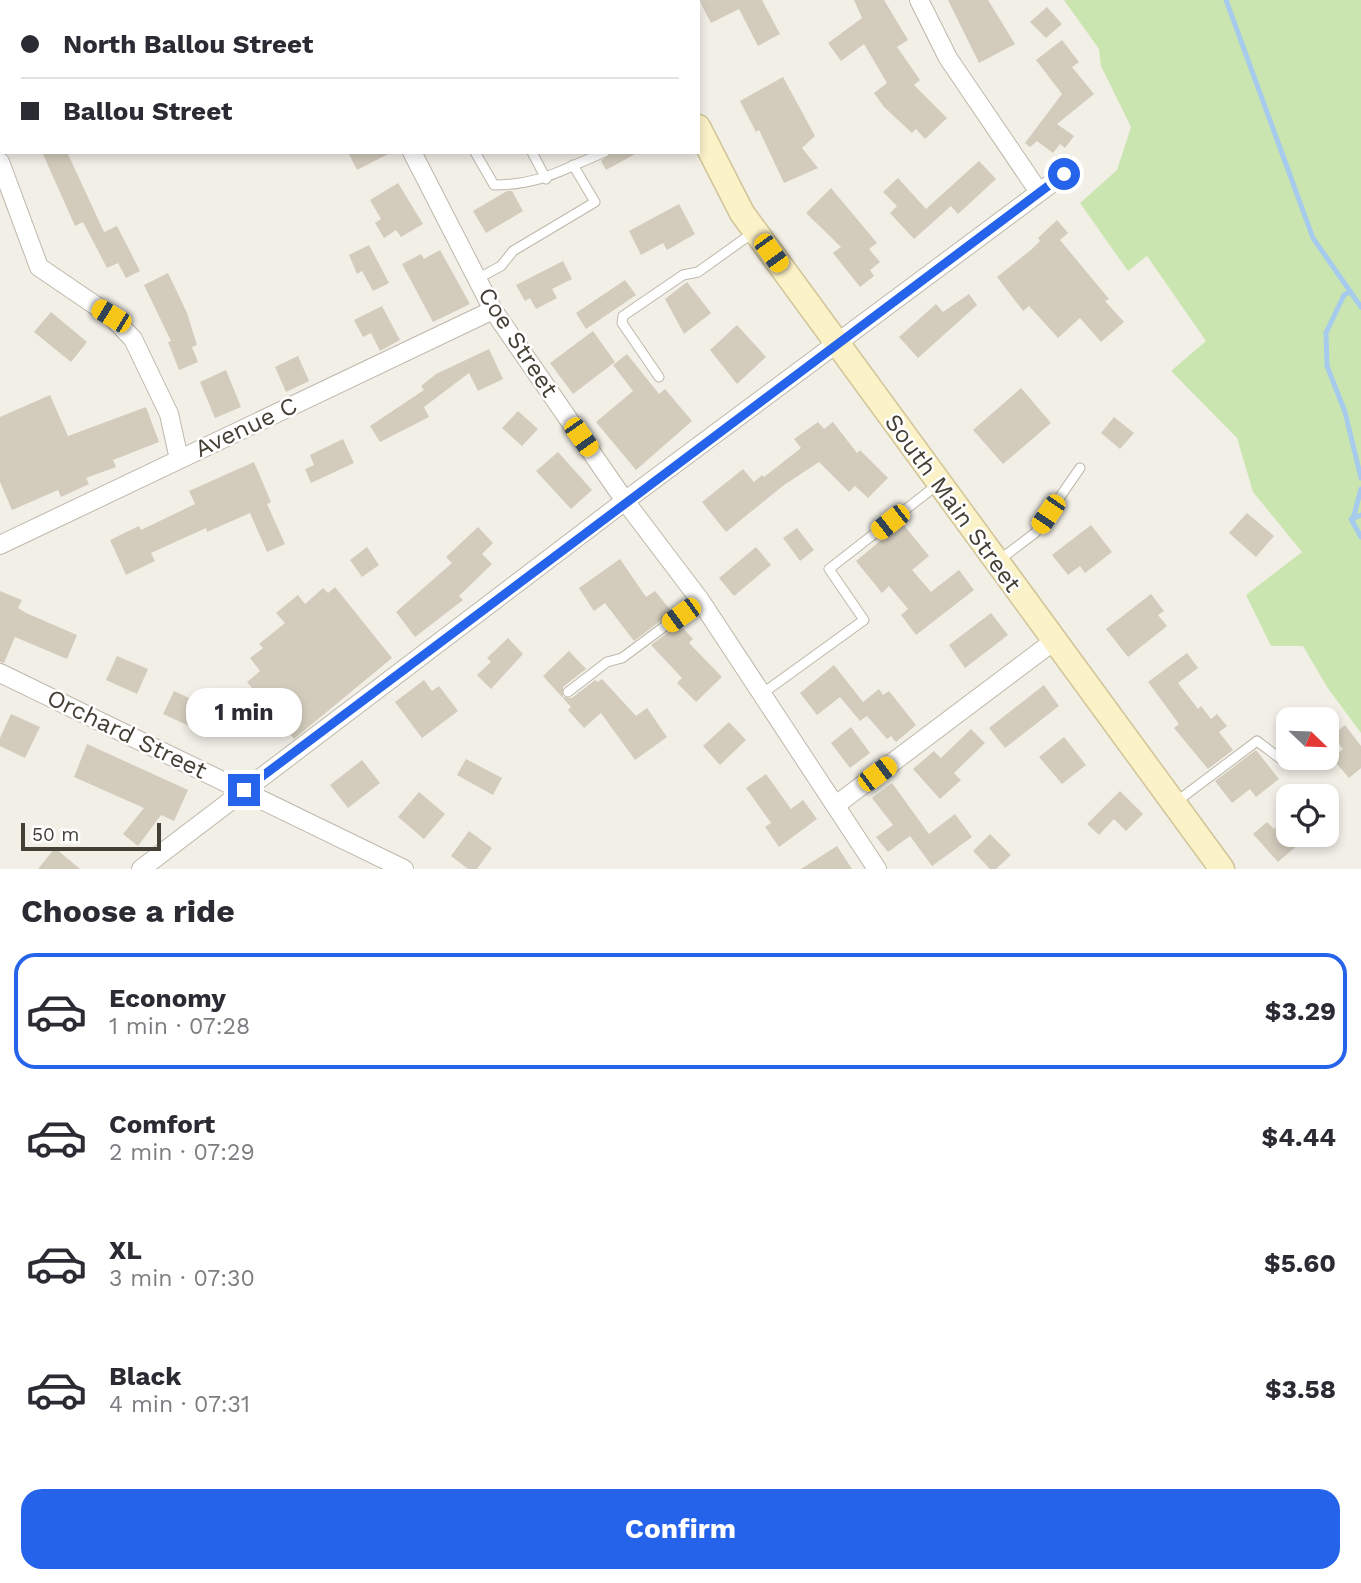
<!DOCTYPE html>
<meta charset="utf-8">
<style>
body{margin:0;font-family:"Work Sans",sans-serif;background:#f7f7f7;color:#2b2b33;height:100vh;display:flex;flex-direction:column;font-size:26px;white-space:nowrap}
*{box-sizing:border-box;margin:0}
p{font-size:23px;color:#7c7c81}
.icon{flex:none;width:38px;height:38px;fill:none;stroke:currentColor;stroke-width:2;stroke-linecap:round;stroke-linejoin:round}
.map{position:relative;height:869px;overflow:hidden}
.drawer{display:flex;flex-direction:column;background:#fff;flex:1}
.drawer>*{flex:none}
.banner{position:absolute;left:0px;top:0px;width:700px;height:154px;box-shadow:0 4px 10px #0003;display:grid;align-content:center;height:154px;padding:0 21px;background:#fff}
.needle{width:46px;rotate:113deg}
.fabs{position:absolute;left:1276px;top:707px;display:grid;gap:14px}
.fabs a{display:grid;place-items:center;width:63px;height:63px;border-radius:14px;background:#fff;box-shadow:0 4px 10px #0003;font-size:35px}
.scale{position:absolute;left:21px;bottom:18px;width:140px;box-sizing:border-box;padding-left:7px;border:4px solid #454036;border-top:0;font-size:19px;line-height:24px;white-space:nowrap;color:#454036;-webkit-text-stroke:5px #fff;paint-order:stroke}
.end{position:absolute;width:32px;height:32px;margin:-16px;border:9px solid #2563eb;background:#fff;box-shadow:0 0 0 4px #fff}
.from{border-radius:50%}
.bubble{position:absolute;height:49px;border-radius:21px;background:#fff;box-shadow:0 4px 10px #0003;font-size:23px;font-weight:700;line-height:49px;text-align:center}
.car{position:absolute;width:21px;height:42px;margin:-21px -10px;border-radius:9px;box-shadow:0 0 5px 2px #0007;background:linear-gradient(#f5c518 24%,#345 0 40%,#f5c518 0 76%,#345 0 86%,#f5c518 0)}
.banner b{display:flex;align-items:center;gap:24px;height:66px;font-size:26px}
.banner b+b{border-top:2px solid #e1e1e2}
.banner i{width:18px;height:18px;background:#2b2b33}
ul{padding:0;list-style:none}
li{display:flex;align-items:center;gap:21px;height:116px;margin:0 14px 10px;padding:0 7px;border:4px solid transparent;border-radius:21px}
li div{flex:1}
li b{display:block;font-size:26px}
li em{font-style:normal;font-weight:700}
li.selected{border-color:#2563eb}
li>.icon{width:63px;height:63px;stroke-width:1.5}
h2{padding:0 21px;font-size:32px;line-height:84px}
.action{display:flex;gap:14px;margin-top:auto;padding:14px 21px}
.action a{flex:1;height:80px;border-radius:21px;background:#2563eb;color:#fff;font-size:28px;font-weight:700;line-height:80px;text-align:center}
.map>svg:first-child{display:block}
</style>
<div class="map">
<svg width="1361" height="869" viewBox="0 0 1361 869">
<rect width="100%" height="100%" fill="#f2efe7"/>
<polygon fill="#cbe5b1" points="1064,0 1361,0 1361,733 1327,687 1303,646 1271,646 1246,595 1302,552 1253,492 1237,438 1171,371 1206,341 1147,256 1128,271 1080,203 1117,170 1131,127 1101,66 1099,49"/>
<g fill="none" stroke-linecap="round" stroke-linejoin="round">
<g stroke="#a6cbec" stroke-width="5">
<polyline points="1226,0 1313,238 1361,307"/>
<polyline points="1350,292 1344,295 1326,333 1327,366 1345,412 1361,478"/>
<polyline points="1361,515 1351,519 1361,537"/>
<polyline points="1353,519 1361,489"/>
</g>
</g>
<g fill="#d3ccbd">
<polygon points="699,0 762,0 780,34 758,46 739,9 711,23"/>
<polygon points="854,0 884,0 908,40 897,47 920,80 914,85 947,118 925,139 916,129 912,133 884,107 874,93 887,83 864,44 841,61 828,43 862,18"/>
<polygon points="948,0 988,0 1015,44 979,63"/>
<polygon points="1047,7 1062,24 1046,38 1030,22"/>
<polygon points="1062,40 1079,62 1072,67 1094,94 1057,124 1074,136 1065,148 1060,144 1053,153 1037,141 1030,147 1025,143 1062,94 1036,60"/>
<polygon points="783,77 815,136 802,148 818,168 784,183 759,130 756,132 740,101"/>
<polygon points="42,152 67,152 104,232 117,226 140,271 126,278 118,263 107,268 83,222 75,226"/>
<polygon points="348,152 392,152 357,170"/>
<polygon points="612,152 639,152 606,170 601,161"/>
<polygon points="979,161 996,179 958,214 951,206 914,239 890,213 897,206 883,192 898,178 926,209"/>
<polygon points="398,183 423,224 401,237 396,230 384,238 375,223 381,219 370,200"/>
<polygon points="831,188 877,243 869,249 880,262 870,270 874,276 860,287 833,253 841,247 806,213"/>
<polygon points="507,191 512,191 523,211 486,233 473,211"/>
<polygon points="679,204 695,234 667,250 663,243 641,255 629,231"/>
<polygon points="1057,220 1068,233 1060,240 1109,299 1105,301 1124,322 1101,342 1080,318 1058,338 1029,306 1023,311 997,277 1032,249 1040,241 1038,238"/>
<polygon points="369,245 389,283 373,291 362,271 357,274 349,255"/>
<polygon points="440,250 470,304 433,322 402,264 421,254 424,259"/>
<polygon points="563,261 572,279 552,289 557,298 536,309 530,298 525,301 516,285"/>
<polygon points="168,273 187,313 197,345 192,347 198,362 179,370 168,342 171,341 144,285"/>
<polygon points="625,280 636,295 586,329 576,313"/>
<polygon points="687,282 711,313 684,334 665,299"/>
<polygon points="969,294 977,305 918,358 899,337 936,304 943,312"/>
<polygon points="382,306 400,340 380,351 371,333 363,337 354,320"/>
<polygon points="51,312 87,342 71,362 34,332"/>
<polygon points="737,325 766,357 737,384 710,350"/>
<polygon points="593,331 615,362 573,394 550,363"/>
<polygon points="489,349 503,379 478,391 469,373 424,407 429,417 380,442 370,426 424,390 421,386 436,374"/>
<polygon points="627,354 659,394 665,389 692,421 636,470 596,422 633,391 613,365"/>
<polygon points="298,356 309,381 286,392 275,367"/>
<polygon points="226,370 241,407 215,418 200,382"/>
<polygon points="1021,388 1051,423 1003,464 973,430"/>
<polygon points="50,395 68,436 146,407 159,442 113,460 116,467 86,478 89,484 61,497 58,490 12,510 0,482 0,417"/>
<polygon points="518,411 538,429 522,446 502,428"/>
<polygon points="1114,417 1134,433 1120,449 1101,433"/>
<polygon points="818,422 824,429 833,422 857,453 860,450 888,478 868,498 855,486 849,492 819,462 784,485 726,532 702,502 743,469 754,482 762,475 764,477 801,448 794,439"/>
<polygon points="343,439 354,463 311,483 305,469 314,465 310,455"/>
<polygon points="558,452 592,490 571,509 536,471"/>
<polygon points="254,462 271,502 267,504 285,544 267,552 250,513 207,532 206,528 151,553 155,561 126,575 110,540 139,526 141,530 195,504 189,491"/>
<polygon points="1247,513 1274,536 1256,557 1229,533"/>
<polygon points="902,523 929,556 912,570 931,592 959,570 974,590 916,635 901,615 908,609 889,586 882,593 856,561"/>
<polygon points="1091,525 1112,552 1085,573 1080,566 1068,575 1052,555"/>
<polygon points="478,527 493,543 482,554 492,564 459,596 463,600 415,637 396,612 452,563 446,557"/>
<polygon points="797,528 814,550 800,561 783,538"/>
<polygon points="367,547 379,565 362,577 350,560"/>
<polygon points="756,547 771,565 734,596 719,578"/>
<polygon points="620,559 646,597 655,591 672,612 634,641 605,603 594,611 579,588"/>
<polygon points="335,587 392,658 294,739 247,682 260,671 250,658 263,648 259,644 285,623 276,613 298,595 305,604 323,588 328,593"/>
<polygon points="0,591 22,600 18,608 26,613 77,635 67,659 15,637 4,663 0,662"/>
<polygon points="1151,594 1164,611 1158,615 1167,626 1128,657 1106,629"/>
<polygon points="991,613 1008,635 965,668 949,645"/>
<polygon points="679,624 693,639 689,643 722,677 696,702 677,683 682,678 651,645"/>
<polygon points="508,638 523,654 491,689 477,675 491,662 487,658"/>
<polygon points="569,651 586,669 563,687 563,697 572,698 595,680 598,682 602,679 636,716 647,708 667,737 635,760 601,713 584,728 568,710 571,707 543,676"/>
<polygon points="1187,653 1198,668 1178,683 1198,709 1201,706 1211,719 1217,714 1227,726 1219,732 1233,750 1208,769 1174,728 1179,724 1148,682"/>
<polygon points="117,656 148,669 137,694 106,680"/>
<polygon points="834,665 863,702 879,689 883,695 889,691 916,725 896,742 891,736 887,739 867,716 860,721 840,697 817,715 800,693"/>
<polygon points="424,680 432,691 439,686 458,711 422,738 395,702"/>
<polygon points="1044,685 1059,706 1005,748 989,728"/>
<polygon points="174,691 211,708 200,731 163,714"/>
<polygon points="11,714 40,727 25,758 0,746 0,738"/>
<polygon points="729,722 746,740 720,765 703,746"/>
<polygon points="1345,725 1361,746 1361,768 1349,778 1332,758 1343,749 1332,736"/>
<polygon points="851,727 870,753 850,768 831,743"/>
<polygon points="971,729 985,743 954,773 961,780 940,799 913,769 934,751 941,758"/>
<polygon points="1064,737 1086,765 1062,784 1039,757"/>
<polygon points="87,744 188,790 174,821 161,815 138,846 123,834 144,808 74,777"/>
<polygon points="1256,750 1279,779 1256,797 1250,789 1232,803 1215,781"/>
<polygon points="466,759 502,778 493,795 457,775"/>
<polygon points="362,760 380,783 348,808 330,785"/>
<polygon points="766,774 791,809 803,800 817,819 779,847 765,827 771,823 746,788"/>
<polygon points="892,783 929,834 955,814 972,837 932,866 910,836 888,852 876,837 893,825 872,798"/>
<polygon points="1120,791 1143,814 1126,831 1114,819 1099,835 1087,824"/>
<polygon points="419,792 445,814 424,839 398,817"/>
<polygon points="1283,821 1288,826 1288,835 1295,835 1301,842 1278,862 1253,834 1267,822 1274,829"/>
<polygon points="469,831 492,848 477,869 468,869 451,856"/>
<polygon points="990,834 1011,855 996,869 990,869 973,851"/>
<polygon points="837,846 852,869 801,869"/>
<polygon points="55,848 80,869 38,869"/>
</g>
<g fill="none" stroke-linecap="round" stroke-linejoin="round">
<g stroke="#bdb8aa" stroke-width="11">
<g id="service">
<path d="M475 152 494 185C541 185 563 169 605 152"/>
<polyline points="532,152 546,179"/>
<polyline points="477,279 501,266 513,251 595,202 573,165"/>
<polyline points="659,377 622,323 623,316 683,275 698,272 754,232"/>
<polyline points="998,561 1035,533 1080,468"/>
<polyline points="568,692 607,662 622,658 700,600"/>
<polyline points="763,693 864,620 829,569 937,485"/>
<polyline points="1176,802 1257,741 1282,760 1288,757"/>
</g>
</g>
<g stroke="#bdb8aa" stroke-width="20">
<g id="minor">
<polyline points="339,0 339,2"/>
<polyline points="919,0 948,58 1039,192"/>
<polyline points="0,121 2,120"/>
<polyline points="412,152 493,310 625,501 700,600 877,869"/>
<polyline points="0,162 39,267 111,316 133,339 169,414 179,459"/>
<polyline points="0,545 493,310"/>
<polyline points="0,673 404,869"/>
<polyline points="836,805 1054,641"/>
<polyline points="141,869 625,501 1064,174"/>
</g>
</g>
<g stroke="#d0c498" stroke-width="27">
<g id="secondary">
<polyline points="635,0 636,2"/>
<polyline points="698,127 742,213 1222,869"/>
</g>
</g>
<use href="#service" stroke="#fff" stroke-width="9"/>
<use href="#minor" stroke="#fff" stroke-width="18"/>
<use href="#secondary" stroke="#fcf2c8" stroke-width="24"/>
</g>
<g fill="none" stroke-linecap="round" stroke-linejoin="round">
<polyline stroke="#2563eb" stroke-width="9" points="244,790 1064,174"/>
</g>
<g text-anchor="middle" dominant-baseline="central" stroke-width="5" stroke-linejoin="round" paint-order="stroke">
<g font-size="24" fill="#454036" stroke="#fff">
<text transform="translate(518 342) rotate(57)">Coe Street</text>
<text transform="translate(246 427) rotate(-25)">Avenue C</text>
<text transform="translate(953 503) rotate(54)">South Main Street</text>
<text transform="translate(127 734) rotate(26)">Orchard Street</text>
</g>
</g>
</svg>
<div class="fabs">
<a><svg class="needle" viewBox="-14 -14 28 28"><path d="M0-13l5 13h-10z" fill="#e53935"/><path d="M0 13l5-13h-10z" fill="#7c7c81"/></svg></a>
<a><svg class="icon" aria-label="locate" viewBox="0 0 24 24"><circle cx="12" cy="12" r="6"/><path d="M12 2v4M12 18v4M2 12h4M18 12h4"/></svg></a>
</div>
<div class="scale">50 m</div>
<i class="end from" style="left:1064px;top:174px"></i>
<i class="end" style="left:244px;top:790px"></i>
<div class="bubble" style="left:186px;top:688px;width:116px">1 min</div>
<i class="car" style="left:771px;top:253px;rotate:144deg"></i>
<i class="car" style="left:111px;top:316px;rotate:301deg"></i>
<i class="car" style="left:581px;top:437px;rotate:145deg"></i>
<i class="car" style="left:1048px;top:514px;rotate:214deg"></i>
<i class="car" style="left:890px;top:522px;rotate:232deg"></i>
<i class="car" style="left:681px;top:615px;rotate:234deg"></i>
<i class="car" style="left:877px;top:774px;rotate:53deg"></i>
<div class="banner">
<b><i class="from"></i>North Ballou Street</b>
<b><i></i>Ballou Street</b>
</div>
</div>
<section class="drawer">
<h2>Choose a ride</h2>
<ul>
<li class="selected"><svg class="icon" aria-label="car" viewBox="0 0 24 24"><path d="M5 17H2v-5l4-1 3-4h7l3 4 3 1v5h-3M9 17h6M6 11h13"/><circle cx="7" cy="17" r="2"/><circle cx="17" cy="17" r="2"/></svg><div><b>Economy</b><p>1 min · 07:28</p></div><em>$3.29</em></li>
<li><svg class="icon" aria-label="car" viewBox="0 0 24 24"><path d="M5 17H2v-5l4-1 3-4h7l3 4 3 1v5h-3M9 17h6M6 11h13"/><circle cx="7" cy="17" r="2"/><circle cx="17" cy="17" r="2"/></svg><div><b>Comfort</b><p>2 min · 07:29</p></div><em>$4.44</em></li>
<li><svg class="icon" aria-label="car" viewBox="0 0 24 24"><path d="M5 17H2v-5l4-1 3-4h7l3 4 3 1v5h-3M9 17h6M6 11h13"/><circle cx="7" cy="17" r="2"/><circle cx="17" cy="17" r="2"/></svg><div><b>XL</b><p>3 min · 07:30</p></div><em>$5.60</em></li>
<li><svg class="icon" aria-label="car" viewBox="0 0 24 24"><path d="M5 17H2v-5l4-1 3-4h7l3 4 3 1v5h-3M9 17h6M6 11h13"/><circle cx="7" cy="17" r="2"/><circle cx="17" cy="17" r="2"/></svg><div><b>Black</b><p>4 min · 07:31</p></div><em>$3.58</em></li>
</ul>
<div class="action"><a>Confirm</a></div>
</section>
